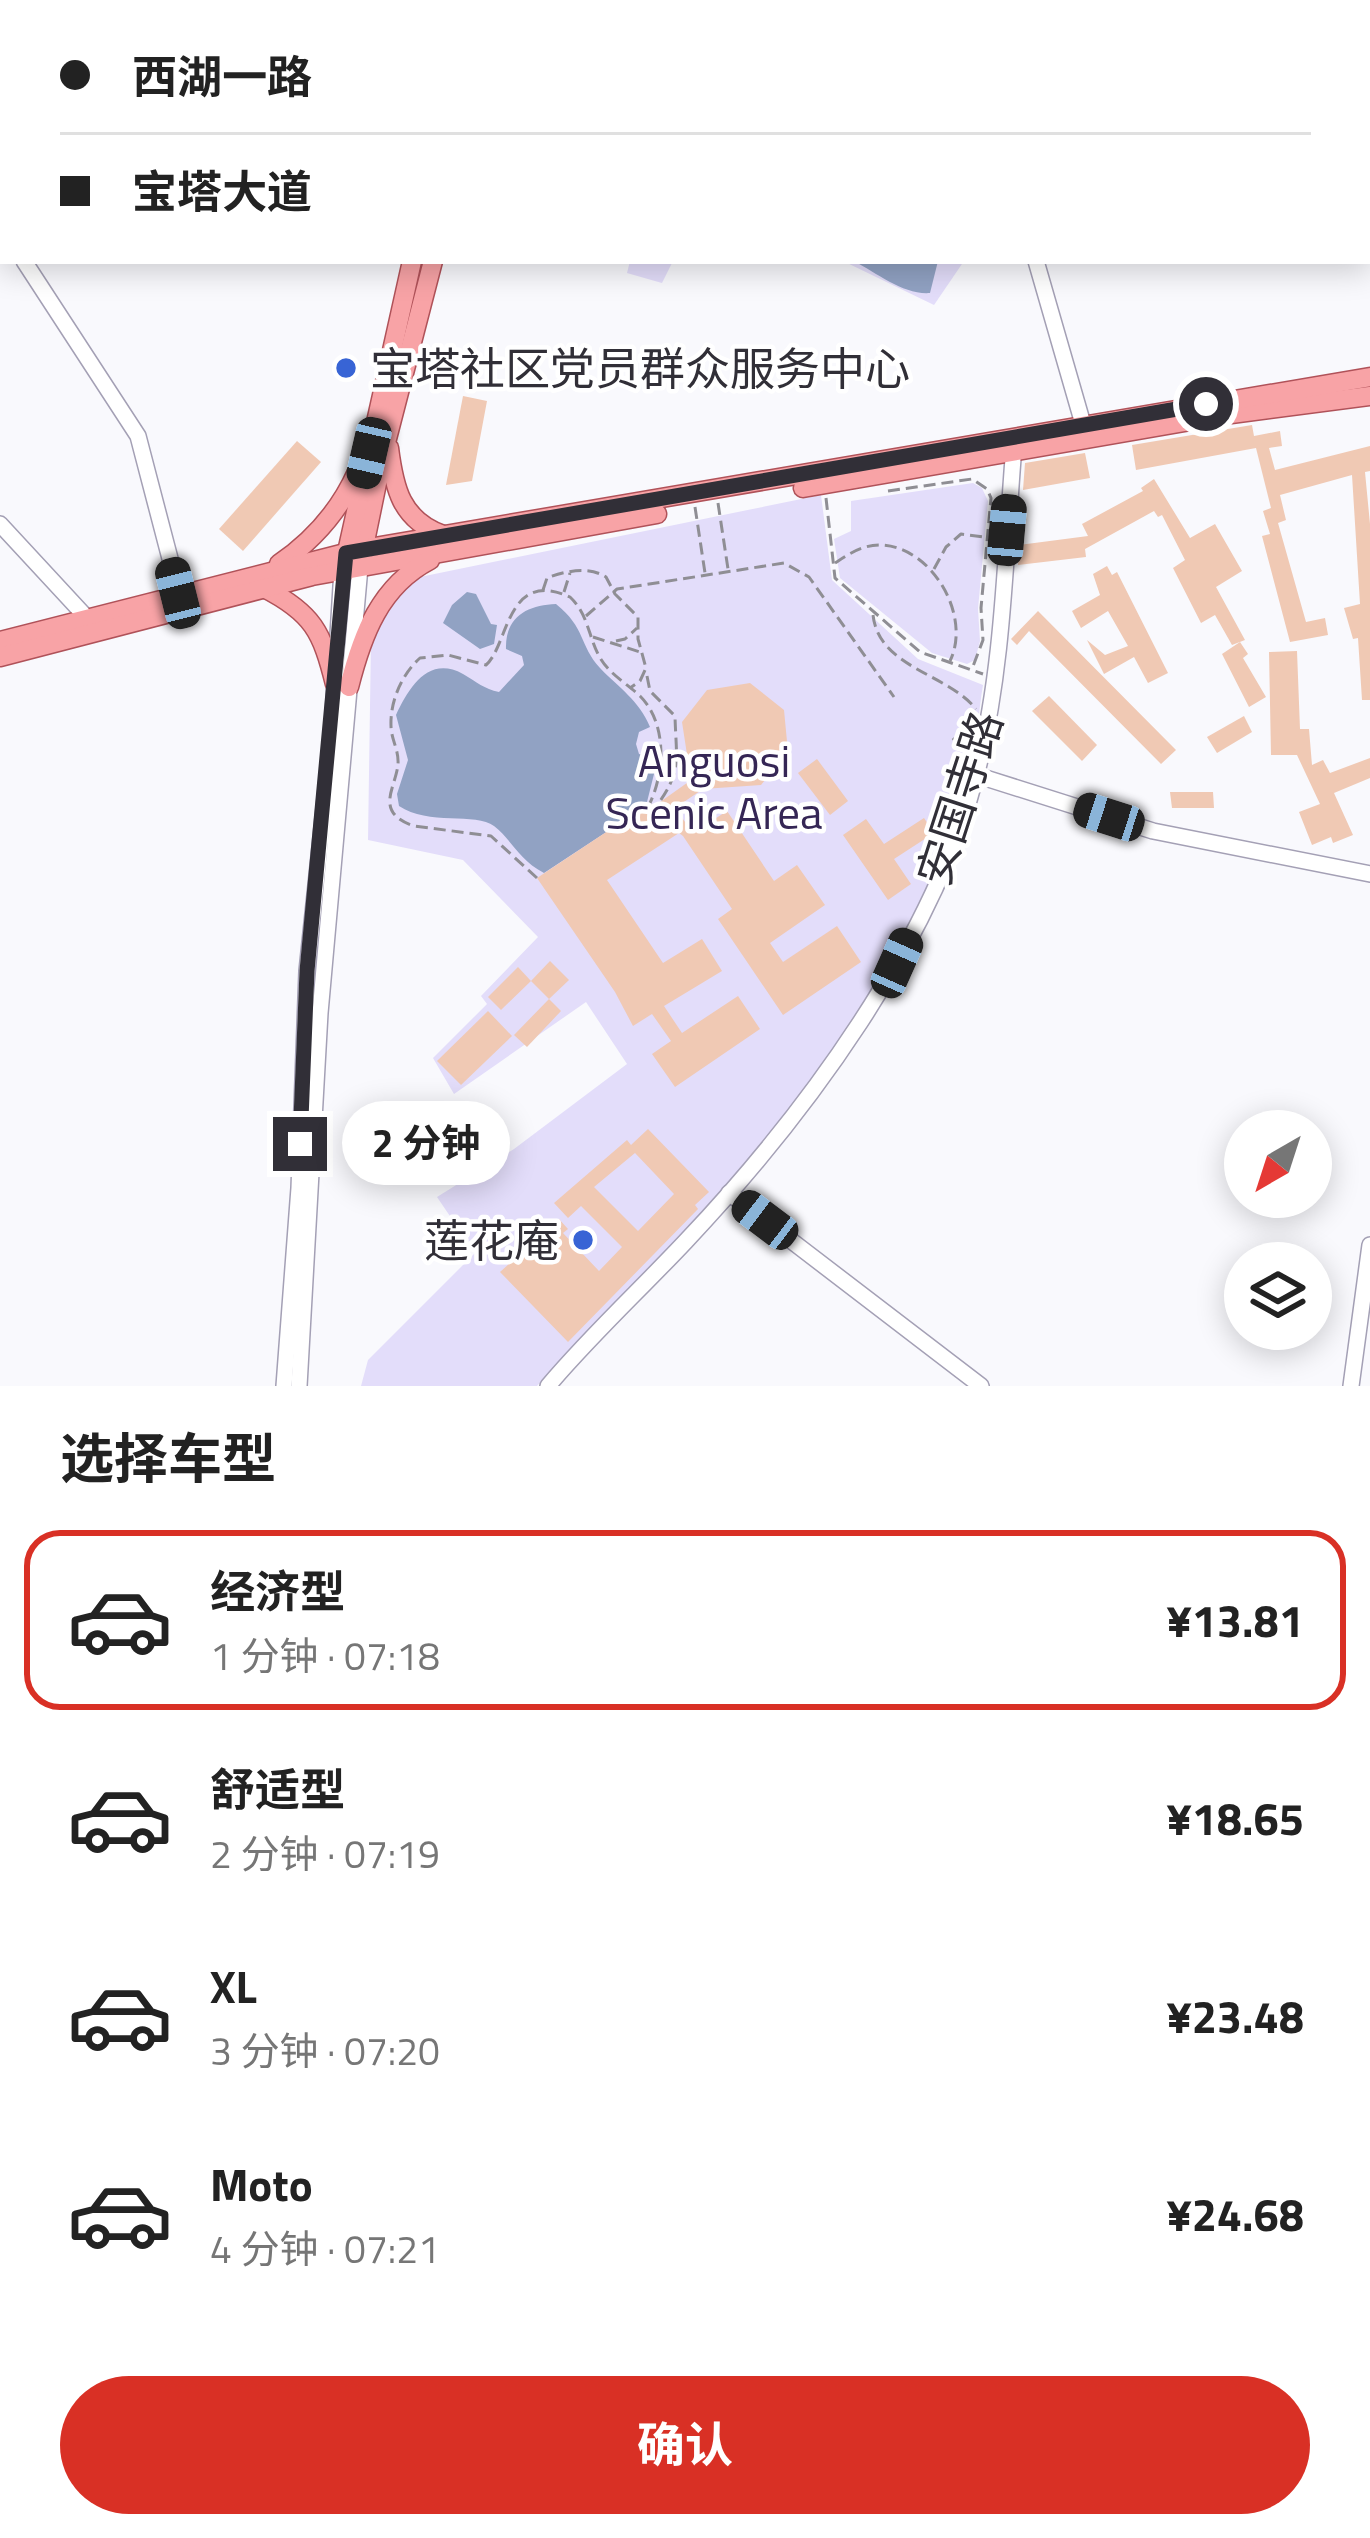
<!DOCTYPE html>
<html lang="zh">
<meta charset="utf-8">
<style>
body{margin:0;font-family:"Titillium Web","Noto Sans SC",sans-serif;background:#f6f6f6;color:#222;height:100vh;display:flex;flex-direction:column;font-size:45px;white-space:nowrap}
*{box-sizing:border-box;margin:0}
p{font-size:39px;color:#767676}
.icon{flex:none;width:66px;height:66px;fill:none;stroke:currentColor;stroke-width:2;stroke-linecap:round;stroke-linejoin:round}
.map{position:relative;height:1386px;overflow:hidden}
.sheet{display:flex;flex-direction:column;background:#fff;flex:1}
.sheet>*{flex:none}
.top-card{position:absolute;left:0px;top:0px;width:1371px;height:264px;box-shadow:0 6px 30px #0003;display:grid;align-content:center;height:264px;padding:0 60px;background:#fff}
.needle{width:78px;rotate:219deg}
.buttons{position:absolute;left:1224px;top:1110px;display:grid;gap:24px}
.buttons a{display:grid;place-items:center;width:108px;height:108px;border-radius:50%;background:#fff;box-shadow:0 6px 30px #0003;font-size:60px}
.end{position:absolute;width:54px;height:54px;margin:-27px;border:15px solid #312f37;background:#fff;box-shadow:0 0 0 6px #fff}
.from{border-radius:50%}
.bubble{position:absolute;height:84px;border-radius:42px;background:#fff;box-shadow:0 6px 30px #0003;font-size:39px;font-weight:700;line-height:84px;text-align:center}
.car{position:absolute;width:36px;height:72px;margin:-36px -18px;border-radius:15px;box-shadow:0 0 9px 3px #0007;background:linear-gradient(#222 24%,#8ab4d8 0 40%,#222 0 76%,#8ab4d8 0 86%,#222 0)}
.top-card b{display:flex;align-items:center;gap:42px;height:114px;font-size:45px}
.top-card b+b{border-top:3px solid #e0e0e0}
.top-card i{width:30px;height:30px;background:#222}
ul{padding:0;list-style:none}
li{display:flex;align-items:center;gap:36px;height:180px;margin:0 24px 18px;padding:0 36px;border:6px solid transparent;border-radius:36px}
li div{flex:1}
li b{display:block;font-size:45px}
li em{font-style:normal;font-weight:700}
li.on{border-color:#d93025}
li>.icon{width:108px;height:108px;stroke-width:1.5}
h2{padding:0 60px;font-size:54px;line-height:144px}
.action{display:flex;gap:24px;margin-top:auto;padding:24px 60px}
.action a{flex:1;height:138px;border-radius:72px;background:#d93025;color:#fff;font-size:48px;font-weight:700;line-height:138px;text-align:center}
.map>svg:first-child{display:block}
</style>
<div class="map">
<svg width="1370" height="1386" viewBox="0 0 1370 1386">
<rect width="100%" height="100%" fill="#f9f9fd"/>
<g fill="#e3ddfa">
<polygon points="630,261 673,261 662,283 627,273"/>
<polygon points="843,261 964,261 934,305"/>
<polygon points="973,483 982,488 988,501 978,609 980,641 975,660 967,664 932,653 840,578 834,539 851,531 851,501"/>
<path d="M821 495 832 580 918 659 983 685C978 714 977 746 970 775 924 945 801 1109 683 1236 636 1287 583 1334 537 1386H361L368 1360 475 1253 437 1197 514 1149 627 1064 586 1002 454 1094 433 1058 487 1004 481 996 538 937 463 860 368 840 371 640 389 602 415 578Z"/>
</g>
<g fill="#91a2c3">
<path d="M854 261H938L930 293C904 295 878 274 854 261Z"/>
<polygon points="467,592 476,594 491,624 497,625 494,644 480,649 443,623 452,605"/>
<path d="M556 604C586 628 579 645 600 668 619 688 639 700 650 727L639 732 636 744 639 754 658 758 646 806 544 873C518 859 512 840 494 826 476 812 428 826 399 806L397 794 408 760 396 715C409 688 428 655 463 674 477 682 484 689 499 692L524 665 522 656 506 649C505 617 527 605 556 604Z"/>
</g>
<g fill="#f0c9b4" fill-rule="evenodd">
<polygon points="463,396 487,401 472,481 446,485"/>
<polygon points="1252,425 1254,436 1280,431 1282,446 1269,448 1275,470 1370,446 1370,471 1365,472 1370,524 1370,700 1362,700 1358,638 1353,639 1344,608 1360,604 1352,475 1280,495 1286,520 1278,523 1306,622 1325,618 1328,635 1290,642 1262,536 1270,534 1263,511 1271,508 1256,448 1136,470 1132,445"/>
<polygon points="297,441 321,462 243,551 219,529"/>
<polygon points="1085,453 1090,478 1023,490 1025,463"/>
<polygon points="1154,479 1190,538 1215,524 1242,571 1216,587 1245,640 1232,645 1215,615 1201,623 1173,568 1185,560 1162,515 1158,517 1154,511 1085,549 1086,557 1018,565 1019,545 1088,536 1082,524 1143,491 1141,488"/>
<polygon points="1107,566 1112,575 1117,572 1168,673 1148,683 1134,657 1104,674 1087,640 1105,655 1128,646 1108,611 1081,628 1072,611 1100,595 1093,574"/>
<polygon points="1038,611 1176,750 1161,764 1029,631 1017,645 1011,639"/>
<polygon points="1240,642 1248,654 1243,658 1266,697 1249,707 1222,654"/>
<polygon points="1297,651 1300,729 1309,729 1312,765 1323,760 1330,773 1370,758 1370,778 1334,793 1353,835 1333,843 1331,837 1312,845 1299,812 1320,804 1297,755 1271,755 1269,652"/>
<polygon points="750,683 784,710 788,752 761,785 703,789 675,808 693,833 727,811 774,881 797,865 825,905 770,943 783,962 837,926 861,962 783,1015 718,919 732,909 683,836 679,833 607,880 663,963 702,939 722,971 664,1006 682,1033 738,996 760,1029 675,1087 652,1054 671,1041 652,1014 633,1026 615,992 537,878 650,803 653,807 701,773 688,761 682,722 707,690"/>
<polygon points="1049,696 1097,745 1082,761 1032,711"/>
<polygon points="1244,716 1252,732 1217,753 1207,737"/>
<polygon points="817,759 848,801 830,815 798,773"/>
<polygon points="1170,792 1213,792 1214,808 1172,808"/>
<polygon points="924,818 934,833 894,859 911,884 888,900 843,835 866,819 884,844"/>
<polygon points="550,961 569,980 549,999 531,981"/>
<polygon points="518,967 531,981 501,1010 488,997"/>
<polygon points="549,999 561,1011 527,1047 514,1035"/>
<polygon points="488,1011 512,1036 461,1085 437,1061"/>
<path d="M648 1129 709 1192 695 1205 698 1209 568 1342 500 1272 559 1219 568 1229 563 1233 599 1271 622 1247 581 1206 568 1218 554 1203 627 1140 631 1145ZM635 1153 674 1194 638 1231 594 1187Z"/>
</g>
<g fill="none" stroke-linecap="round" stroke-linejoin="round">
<g stroke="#a4a0b5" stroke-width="18">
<g id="minor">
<polyline points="999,0 999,3"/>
<polyline points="0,220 3,225"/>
<polyline points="24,261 138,436 179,593"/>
<polyline points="1036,261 1083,424"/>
<polyline points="0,524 87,618"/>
<polyline points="976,775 1153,831 1370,874"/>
<polyline points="729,1193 981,1386"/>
<polyline points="284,1386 299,1188 307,971 332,732 342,570"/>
<polyline points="299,1386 320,1013 360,567"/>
<path d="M548 1386C591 1335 640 1290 686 1241 805 1115 934 941 977 772 1004 666 1005 554 1014 446"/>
<polyline points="1351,1386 1370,1245"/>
</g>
</g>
<g stroke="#b05259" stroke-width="21">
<g id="major">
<polyline points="476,3 477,0"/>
<polyline points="496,3 497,0"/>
<path d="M389 448C394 488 401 520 443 535"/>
<polyline points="803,488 1231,414 1370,396"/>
<polyline points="362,556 383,454 433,261"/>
<polyline points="345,561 412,261"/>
<path d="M279 564C314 540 340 510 357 472"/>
<path d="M264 588C313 613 322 632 335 684"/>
<polyline points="0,641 357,550 1370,377"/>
<polyline points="0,657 312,576 657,514"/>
<path d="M349 687C362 635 380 586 430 560"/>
</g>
</g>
<g stroke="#8f8e94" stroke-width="3" stroke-dasharray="12 6" stroke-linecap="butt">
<polyline points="888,491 972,479 987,489 991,498 981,608 983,640 972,669"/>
<polyline points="826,498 835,578 920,652 983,674"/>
<polyline points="718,503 728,569"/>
<polyline points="695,507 705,573"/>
<path d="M835 563C849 554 862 545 880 545 932 546 972 616 950 661"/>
<polyline points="934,569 946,547 961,534 984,537"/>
<path d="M543 590 547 578C565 571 589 566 606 577L615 594 638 617V639L646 668 640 681 630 688"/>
<polyline points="564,592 570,573"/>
<path d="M873 615C879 668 947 673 976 709"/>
<polyline points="586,616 617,589 784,563 809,577 894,697"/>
<polyline points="593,637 640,652"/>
<polyline points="616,641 625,639 637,628"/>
<path d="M647 676 650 691 675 716C676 759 683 772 654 809"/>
<polyline points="953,738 966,756"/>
<path d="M537 878 491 836 414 826C373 812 396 788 398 764 399 750 391 739 391 726 390 701 402 674 420 658L448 655 486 665C509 645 506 568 570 597 588 614 588 635 599 656 608 673 626 683 640 696 667 723 665 771 650 803"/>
</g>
<use href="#minor" stroke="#fff" stroke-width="15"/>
<use href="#major" stroke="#f8a3a6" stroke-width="18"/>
</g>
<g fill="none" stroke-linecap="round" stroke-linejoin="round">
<polyline stroke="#312f37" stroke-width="15" points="300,1144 307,971 346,553 1206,404"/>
</g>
<g fill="#3864d5" stroke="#fff" stroke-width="4.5">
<circle cx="346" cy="368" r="12"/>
<circle cx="583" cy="1240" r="12"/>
</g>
<g text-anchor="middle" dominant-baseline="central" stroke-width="9" stroke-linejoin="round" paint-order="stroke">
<g font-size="45" fill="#312f37" stroke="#fff" text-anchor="start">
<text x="370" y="368">宝塔社区党员群众服务中心</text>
<text x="559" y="1240" text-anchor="end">莲花庵</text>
</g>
<g font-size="45" fill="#352655" stroke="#fff">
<text x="714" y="760">Anguosi<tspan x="714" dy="52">Scenic Area</tspan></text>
</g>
<g font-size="45" fill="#312f37" stroke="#fff">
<text transform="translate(959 798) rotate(-72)">安国寺路</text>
</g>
</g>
</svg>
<div class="buttons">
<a><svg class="needle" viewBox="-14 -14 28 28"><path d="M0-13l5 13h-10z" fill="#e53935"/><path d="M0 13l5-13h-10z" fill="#767676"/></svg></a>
<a><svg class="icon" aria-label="layers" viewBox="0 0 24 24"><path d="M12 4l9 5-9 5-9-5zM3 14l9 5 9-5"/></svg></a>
</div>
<i class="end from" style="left:1206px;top:404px"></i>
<i class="end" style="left:300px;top:1144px"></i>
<div class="bubble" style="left:342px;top:1101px;width:168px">2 分钟</div>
<i class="car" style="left:369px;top:453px;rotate:193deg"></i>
<i class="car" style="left:1007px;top:530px;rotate:5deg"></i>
<i class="car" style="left:178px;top:593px;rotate:346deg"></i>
<i class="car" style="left:1109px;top:817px;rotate:288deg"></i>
<i class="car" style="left:897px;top:963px;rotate:24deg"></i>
<i class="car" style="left:765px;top:1220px;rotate:307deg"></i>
<div class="top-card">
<b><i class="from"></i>西湖一路</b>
<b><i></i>宝塔大道</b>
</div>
</div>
<section class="sheet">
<h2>选择车型</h2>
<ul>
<li class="on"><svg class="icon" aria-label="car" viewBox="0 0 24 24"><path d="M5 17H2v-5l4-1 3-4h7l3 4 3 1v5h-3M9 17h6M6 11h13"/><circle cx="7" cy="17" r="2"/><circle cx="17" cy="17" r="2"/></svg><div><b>经济型</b><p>1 分钟 · 07:18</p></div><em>¥13.81</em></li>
<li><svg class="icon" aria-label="car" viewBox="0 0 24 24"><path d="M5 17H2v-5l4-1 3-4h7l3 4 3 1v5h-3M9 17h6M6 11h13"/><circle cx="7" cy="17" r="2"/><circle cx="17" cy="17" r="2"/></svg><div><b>舒适型</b><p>2 分钟 · 07:19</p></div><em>¥18.65</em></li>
<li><svg class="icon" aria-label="car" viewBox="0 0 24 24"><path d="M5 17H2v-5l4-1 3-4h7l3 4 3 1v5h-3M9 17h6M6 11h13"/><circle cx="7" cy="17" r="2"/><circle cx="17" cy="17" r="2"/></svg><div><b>XL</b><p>3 分钟 · 07:20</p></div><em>¥23.48</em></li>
<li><svg class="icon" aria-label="car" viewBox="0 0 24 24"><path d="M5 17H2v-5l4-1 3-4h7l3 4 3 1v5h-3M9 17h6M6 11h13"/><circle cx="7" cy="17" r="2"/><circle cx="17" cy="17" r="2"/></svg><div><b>Moto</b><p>4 分钟 · 07:21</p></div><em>¥24.68</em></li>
</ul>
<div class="action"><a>确认</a></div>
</section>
